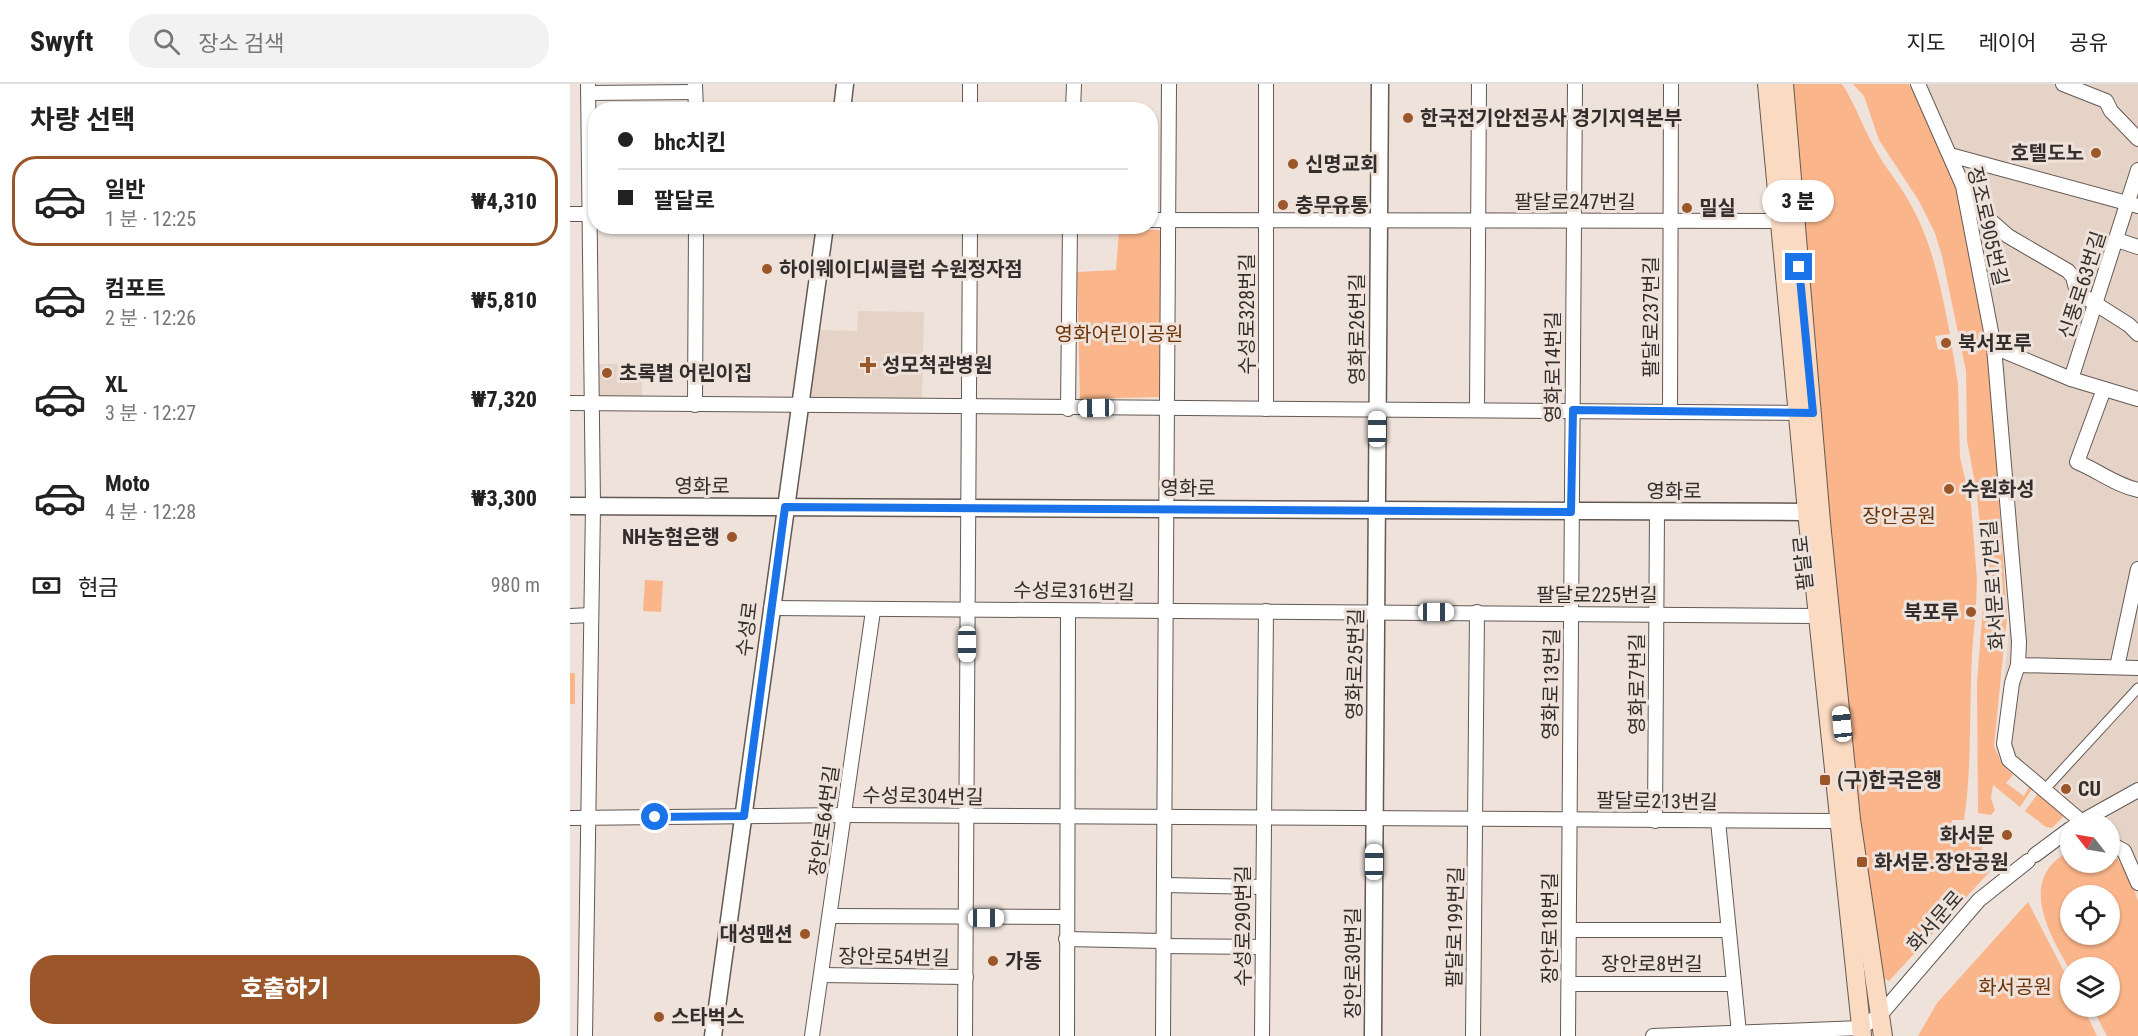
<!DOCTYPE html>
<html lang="ko">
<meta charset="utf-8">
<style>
body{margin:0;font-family:"Roboto Condensed","Noto Sans KR",sans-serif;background:#f2f2f2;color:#222;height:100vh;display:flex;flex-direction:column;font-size:22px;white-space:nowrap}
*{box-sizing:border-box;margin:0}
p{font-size:20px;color:#767676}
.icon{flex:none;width:33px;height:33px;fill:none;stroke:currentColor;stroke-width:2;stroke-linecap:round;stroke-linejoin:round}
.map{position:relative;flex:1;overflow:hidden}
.sheet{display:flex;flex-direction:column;background:#fff;width:570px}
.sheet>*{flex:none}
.hud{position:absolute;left:18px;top:18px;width:570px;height:132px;border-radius:24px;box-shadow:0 2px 4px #0004;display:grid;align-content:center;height:132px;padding:0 30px;background:#fff}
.needle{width:39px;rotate:301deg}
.fabs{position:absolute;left:1490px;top:729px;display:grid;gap:12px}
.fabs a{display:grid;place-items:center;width:60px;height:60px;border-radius:50%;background:#fff;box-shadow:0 2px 4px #0004;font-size:30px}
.end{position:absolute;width:27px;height:27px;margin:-14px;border:8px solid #1a73e8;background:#fff;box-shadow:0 0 0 3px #fff}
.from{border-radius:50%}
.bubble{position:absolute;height:42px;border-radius:21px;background:#fff;box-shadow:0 2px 4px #0004;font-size:20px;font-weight:800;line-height:42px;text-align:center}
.car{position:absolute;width:18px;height:36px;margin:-18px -9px;border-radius:8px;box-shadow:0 0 4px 2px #0007;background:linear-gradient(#fff 24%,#345 0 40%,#fff 0 76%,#345 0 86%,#fff 0)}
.hud b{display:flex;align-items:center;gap:21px;height:57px;font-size:22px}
.hud b+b{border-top:2px solid #e0e0e0}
.hud i{width:15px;height:15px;background:#222}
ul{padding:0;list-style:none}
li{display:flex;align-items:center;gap:18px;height:90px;margin:0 12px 9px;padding:0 18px;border:3px solid transparent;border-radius:24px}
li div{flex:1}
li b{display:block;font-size:22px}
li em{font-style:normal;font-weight:800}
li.on{border-color:#9b5729}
li>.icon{width:54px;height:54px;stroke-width:1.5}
h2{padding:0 30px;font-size:27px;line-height:72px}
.pay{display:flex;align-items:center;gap:15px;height:66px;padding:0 30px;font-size:22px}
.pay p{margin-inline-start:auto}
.primary-button{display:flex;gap:12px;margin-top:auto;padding:12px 30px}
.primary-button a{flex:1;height:69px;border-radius:24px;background:#9b5729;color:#fff;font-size:24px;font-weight:800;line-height:69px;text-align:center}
header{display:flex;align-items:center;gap:36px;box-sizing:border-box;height:84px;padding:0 30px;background:#fff;border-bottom:2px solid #e0e0e0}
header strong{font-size:28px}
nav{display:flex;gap:33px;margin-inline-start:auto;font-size:21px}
.search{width:420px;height:54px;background:#f2f2f2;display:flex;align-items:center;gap:15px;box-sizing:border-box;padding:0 21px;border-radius:24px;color:#767676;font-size:22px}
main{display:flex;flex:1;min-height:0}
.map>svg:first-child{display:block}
</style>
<header>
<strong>Swyft</strong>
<div class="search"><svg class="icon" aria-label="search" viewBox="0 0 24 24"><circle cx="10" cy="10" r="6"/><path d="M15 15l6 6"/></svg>장소 검색</div>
<nav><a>지도</a><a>레이어</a><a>공유</a></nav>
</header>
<main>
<section class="sheet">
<h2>차량 선택</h2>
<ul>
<li class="on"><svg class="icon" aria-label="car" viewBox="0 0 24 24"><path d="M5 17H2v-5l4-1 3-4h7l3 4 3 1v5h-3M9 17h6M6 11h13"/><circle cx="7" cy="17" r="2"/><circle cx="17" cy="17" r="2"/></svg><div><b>일반</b><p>1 분 · 12:25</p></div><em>₩4,310</em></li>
<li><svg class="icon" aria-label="car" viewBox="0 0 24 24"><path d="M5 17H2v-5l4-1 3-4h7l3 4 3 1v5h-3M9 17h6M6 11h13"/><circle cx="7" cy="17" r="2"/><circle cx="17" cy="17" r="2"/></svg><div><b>컴포트</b><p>2 분 · 12:26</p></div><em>₩5,810</em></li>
<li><svg class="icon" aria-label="car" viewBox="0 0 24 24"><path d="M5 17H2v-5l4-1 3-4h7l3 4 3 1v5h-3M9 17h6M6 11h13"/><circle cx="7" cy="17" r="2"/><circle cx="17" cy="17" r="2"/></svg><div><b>XL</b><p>3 분 · 12:27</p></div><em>₩7,320</em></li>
<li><svg class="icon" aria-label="car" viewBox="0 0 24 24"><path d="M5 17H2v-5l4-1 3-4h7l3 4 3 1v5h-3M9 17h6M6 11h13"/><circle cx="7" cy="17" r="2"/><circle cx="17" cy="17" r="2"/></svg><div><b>Moto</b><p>4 분 · 12:28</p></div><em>₩3,300</em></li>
</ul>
<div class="pay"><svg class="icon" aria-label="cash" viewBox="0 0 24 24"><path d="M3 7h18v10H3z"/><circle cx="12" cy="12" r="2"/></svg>현금<p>980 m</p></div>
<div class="primary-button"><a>호출하기</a></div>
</section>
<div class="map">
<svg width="1568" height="952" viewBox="0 0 1568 952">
<rect width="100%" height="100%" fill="#eee2db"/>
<g fill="#e6d3c8">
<polygon points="1344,0 1568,0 1568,813 1560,788 1551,773 1539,771 1539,740 1503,739 1501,734 1434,677 1427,660 1440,539 1422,287 1393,112"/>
<polygon points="288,227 354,228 352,316 238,316 247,246 287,247"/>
<polygon points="26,280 48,280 48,298 72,298 72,316 26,316"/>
</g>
<g fill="#fbb58a" fill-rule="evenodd">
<path d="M1217 0H1272C1285 20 1292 41 1303 61 1314 83 1331 101 1342 123 1364 163 1371 206 1380 250L1365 252 1368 266 1382 263 1388 300 1390 373 1401 421 1407 496 1406 521H1395L1394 535 1405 536C1397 603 1404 670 1394 736H1382L1380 748 1393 750 1394 745 1417 748C1409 762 1409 775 1424 783L1319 897 1310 893 1285 735Z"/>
<polygon points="1283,0 1339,0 1356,30 1355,35 1391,111 1420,290 1437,532 1424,662 1432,680 1443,691 1436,699 1454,712 1459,703 1462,705 1450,723 1423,701 1421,714 1425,726 1421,731 1408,729 1407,599 1415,495 1407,411 1397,356 1396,287 1372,172 1365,149 1349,117 1309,56 1294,12"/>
<polygon points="549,146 590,146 590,313 510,315 507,188 546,186"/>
<polygon points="75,496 93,497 91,528 73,527"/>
<rect x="0" y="589" width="5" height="31"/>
<polygon points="1469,708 1492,727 1493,733 1482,744 1476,743 1455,727"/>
<path d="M1500 767V778H1539V774L1548 775 1563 802 1568 817V952H1537L1522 923 1539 922V884H1500V886C1478 848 1447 794 1500 767ZM1500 812H1539V850H1500Z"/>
<polygon points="1458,818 1500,899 1500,922 1513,923 1527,952 1348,952 1367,919"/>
</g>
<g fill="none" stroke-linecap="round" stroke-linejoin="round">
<g stroke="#635953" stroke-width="11">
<polyline id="pedestrian" points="1476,704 1568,604"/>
</g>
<g stroke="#635953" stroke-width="16">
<g id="minor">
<polyline points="1348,0 1393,102 1424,263 1449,558 1448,581 1442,599 1434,660 1439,676 1511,737"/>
<polyline points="1493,0 1536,17 1541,27 1568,55"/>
<polyline points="125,1 126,26"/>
<polyline points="19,9 125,8"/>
<polyline points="400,26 400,0"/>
<polyline points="503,26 504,0"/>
<polyline points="1380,71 1568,122"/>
<polyline points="1396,115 1438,152 1498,187 1503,193 1507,208 1559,241 1568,250"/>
<polyline points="0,130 26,130"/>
<polyline points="580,136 1211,137"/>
<polyline points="1547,156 1568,163"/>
<polyline points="1424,263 1501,295 1568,315"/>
<polyline points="1501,295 1568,86"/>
<path d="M1534 305 1507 378C1529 387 1545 401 1568 406"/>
<polyline points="0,319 1237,329"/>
<polyline points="125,321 126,142"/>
<polyline points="498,325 500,142"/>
<polyline points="696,325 696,0"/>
<polyline points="907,326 909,0"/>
<polyline points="1100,328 1101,0"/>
<polyline points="201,524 1248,532"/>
<polyline points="0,532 21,531"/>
<polyline points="1448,581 1568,584"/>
<polyline points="1547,583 1568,485"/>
<polyline points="0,734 275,731 1268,737"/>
<polyline points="1085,737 1087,428"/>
<polyline points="1148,737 1169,949"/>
<polyline points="1507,740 1568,706"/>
<polyline points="1539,759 1554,767 1568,799"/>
<polyline points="1465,771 1500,745"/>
<polyline points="594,801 692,803"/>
<polyline points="260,832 496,833"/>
<polyline points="1000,846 1158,846"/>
<polyline points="496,855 593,857"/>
<polyline points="593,862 692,863"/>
<polyline points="251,891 396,893"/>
<polyline points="999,900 1164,900"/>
<polyline points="15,952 23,422 18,0"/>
<polyline points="242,952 303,527"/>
<polyline points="395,952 400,142"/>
<polyline points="497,952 498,527"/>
<polyline points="593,952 599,0"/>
<polyline points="692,952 696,527"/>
<polyline points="903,952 907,528"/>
<polyline points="998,952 1005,0"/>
<polyline points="1083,952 1291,944 1311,930 1409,816 1458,777"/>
</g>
</g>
<g stroke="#635953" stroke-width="19">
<g id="tertiary">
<polyline points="272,26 275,0"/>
<polyline points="0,422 1237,428"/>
<polyline points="143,952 255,142"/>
<polyline points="803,952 810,0"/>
</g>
</g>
<g stroke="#635953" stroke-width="20">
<g id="secondary">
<polyline points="1197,0 1237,428 1292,952"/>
<polyline points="1214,0 1251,438 1281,735 1313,952"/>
</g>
</g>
<use href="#pedestrian" stroke="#fff" stroke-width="9"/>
<use href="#minor" stroke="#fff" stroke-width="14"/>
<use href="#tertiary" stroke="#fff" stroke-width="16"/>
<use href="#secondary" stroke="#fbdac2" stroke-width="18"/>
</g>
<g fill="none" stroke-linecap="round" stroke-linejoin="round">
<polyline stroke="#1a73e8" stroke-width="8" points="85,733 174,732 215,423 1001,428 1003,326 1243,329 1229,183"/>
</g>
<g fill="#9b5729" stroke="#eee2db" stroke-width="2">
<circle cx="838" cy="34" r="6"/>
<circle cx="1526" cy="69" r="6"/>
<circle cx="723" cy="80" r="6"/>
<circle cx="713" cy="121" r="6"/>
<circle cx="1117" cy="124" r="6"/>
<circle cx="197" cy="185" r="6"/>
<circle cx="1376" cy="259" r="6"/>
<path d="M295 272h6v6h6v6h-6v6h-6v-6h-6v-6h6z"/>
<circle cx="37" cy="289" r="6"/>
<circle cx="1379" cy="405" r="6"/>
<circle cx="162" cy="453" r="6"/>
<circle cx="1401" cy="528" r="6"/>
<rect x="1249" y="690" width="12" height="12" rx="3"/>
<circle cx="1496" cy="705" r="6"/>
<circle cx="1437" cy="751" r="6"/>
<rect x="1286" y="772" width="12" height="12" rx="3"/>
<circle cx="235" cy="850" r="6"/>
<circle cx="423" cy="877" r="6"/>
<circle cx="89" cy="933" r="6"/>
</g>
<g text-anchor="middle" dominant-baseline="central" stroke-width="6" stroke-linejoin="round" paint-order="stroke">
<g font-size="20" font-weight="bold" fill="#332e2b" stroke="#eee2db" text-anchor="start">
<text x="850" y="34">한국전기안전공사 경기지역본부</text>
<text x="1514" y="69" text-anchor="end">호텔도노</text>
<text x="735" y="80">신명교회</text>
<text x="725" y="121">충무유통</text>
<text x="1129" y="124">밀실</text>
<text x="209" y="185">하이웨이디씨클럽 수원정자점</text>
<text x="1388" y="259">북서포루</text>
<text x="312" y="281">성모척관병원</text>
<text x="49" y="289">초록별 어린이집</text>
<text x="1391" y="405">수원화성</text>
<text x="150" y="453" text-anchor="end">NH농협은행</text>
<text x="1389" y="528" text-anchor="end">북포루</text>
<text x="1267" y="696">(구)한국은행</text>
<text x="1508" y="705">CU</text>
<text x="1425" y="751" text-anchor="end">화서문</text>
<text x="1304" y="778">화서문.장안공원</text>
<text x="223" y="850" text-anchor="end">대성맨션</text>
<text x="435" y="877">가동</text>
<text x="101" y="933">스타벅스</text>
</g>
<g font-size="20" fill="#332e2b" stroke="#eee2db">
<text x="1005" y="118">팔달로247번길</text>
<text transform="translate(1418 142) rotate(77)">정조로905번길</text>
<text transform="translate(1512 201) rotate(-72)">신풍로63번길</text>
<text transform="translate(677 230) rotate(-90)">수성로328번길</text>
<text transform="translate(1081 233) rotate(-90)">팔달로237번길</text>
<text transform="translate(787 245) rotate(-90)">영화로26번길</text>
<text transform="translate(983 283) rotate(-90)">영화로14번길</text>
<text x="132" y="402">영화로</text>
<text x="618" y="404">영화로</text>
<text x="1104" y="407">영화로</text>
<text transform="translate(1233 479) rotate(-96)">팔달로</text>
<text transform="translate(1423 501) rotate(-94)">화서문로17번길</text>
<text transform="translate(504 507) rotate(1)">수성로316번길</text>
<text x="1027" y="511">팔달로225번길</text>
<text transform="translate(177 545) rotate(-83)">수성로</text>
<text transform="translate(785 580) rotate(-89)">영화로25번길</text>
<text transform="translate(981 600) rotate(-89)">영화로13번길</text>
<text transform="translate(1067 600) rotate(-90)">영화로7번길</text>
<text transform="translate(353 712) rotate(1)">수성로304번길</text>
<text transform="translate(1087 717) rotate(1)">팔달로213번길</text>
<text transform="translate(254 737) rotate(-82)">장안로64번길</text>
<text transform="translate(1365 837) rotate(-49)">화서문로</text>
<text transform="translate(673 842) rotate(-90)">수성로290번길</text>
<text transform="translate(885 843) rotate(-89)">팔달로199번길</text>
<text transform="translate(980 844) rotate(-90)">장안로18번길</text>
<text transform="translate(324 873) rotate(1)">장안로54번길</text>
<text transform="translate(783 879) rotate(-90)">장안로30번길</text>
<text x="1082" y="880">장안로8번길</text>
</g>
<g font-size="20" fill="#6c3407" stroke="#eee2db">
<text x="549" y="250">영화어린이공원</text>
<text x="1329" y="432">장안공원</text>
<text x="1445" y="903">화서공원</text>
</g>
</g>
</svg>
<div class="fabs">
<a><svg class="needle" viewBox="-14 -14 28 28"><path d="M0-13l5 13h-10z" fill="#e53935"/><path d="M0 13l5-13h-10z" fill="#767676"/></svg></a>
<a><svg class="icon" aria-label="locate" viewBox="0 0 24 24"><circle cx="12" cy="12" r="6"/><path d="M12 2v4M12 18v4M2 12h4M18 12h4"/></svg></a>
<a><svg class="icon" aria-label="layers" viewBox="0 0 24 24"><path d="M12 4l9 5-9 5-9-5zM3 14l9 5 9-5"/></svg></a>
</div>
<i class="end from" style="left:85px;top:733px"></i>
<i class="end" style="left:1229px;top:183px"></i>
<div class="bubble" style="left:1192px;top:96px;width:72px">3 분</div>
<i class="car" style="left:526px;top:324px;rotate:269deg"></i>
<i class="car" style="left:807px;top:345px;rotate:0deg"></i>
<i class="car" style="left:866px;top:528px;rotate:90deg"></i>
<i class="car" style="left:397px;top:560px;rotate:180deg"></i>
<i class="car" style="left:1272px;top:640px;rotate:354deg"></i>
<i class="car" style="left:804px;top:778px;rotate:0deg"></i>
<i class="car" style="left:416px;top:834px;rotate:90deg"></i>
<div class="hud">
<b><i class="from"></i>bhc치킨</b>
<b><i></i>팔달로</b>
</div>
</div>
</main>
